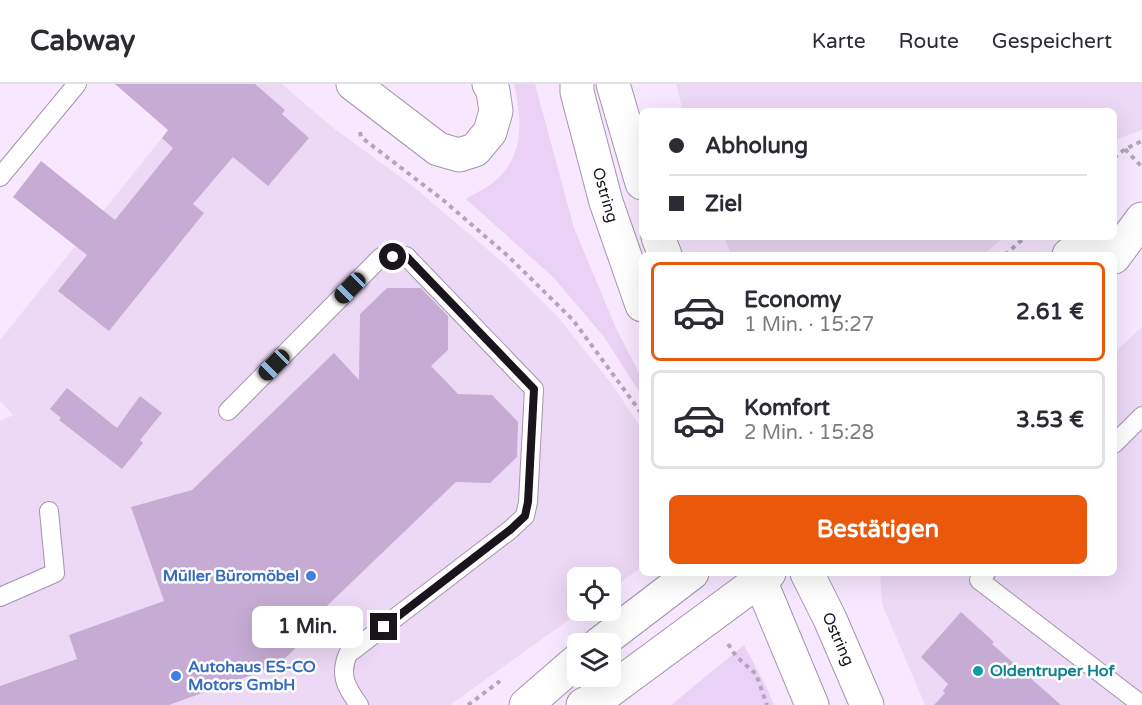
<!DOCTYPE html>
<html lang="de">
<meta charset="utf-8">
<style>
body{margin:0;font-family:"Varela Round",sans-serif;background:#f7f7f7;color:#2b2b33;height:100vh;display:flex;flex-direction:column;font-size:22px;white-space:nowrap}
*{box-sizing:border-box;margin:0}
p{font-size:20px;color:#7c7c81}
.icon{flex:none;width:33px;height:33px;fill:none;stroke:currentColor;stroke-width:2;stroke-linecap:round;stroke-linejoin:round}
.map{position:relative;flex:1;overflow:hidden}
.details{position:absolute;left:639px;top:168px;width:478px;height:324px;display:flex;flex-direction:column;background:#fff;border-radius:9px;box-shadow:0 6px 24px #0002}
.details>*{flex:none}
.hud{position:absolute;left:639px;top:24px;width:478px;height:132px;border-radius:9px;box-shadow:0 6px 24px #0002;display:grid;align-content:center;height:132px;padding:0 30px;background:#fff}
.tools{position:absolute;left:567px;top:483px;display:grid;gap:12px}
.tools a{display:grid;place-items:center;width:54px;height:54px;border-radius:9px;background:#fff;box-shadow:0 6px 24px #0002;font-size:30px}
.end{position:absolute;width:27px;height:27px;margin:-14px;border:8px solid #1a141c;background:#fff;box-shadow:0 0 0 3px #fff}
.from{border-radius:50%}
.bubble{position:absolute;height:42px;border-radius:9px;background:#fff;box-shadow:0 6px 24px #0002;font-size:20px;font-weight:700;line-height:42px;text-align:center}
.car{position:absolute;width:18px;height:36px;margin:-18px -9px;border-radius:8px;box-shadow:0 0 4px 2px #0007;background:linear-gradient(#222 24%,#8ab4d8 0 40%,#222 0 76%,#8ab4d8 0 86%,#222 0)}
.hud b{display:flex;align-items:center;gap:21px;height:57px;font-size:22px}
.hud b+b{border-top:2px solid #e1e1e2}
.hud i{width:15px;height:15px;background:#2b2b33}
ul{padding:10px 0 0;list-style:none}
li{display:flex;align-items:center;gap:18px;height:99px;margin:0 12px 9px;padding:0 18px;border:3px solid #e1e1e2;border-radius:9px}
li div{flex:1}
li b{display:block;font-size:22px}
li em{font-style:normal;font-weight:700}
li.active{border-color:#ea580c}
li>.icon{width:54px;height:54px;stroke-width:1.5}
.button{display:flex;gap:12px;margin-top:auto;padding:12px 30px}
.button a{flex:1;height:69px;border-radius:9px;background:#ea580c;color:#fff;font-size:24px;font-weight:700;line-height:69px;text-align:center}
header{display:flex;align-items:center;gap:36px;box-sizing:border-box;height:84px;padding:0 30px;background:#fff;border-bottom:2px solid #e1e1e2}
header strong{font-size:28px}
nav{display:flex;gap:33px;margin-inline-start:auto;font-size:21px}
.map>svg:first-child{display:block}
</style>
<header>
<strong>Cabway</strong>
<nav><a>Karte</a><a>Route</a><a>Gespeichert</a></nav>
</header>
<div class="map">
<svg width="1142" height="621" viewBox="0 0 1142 621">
<rect width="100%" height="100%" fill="#f7e8ff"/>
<g fill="#ecd9f6">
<polygon points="205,0 282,0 332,43 410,100 506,181 558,233 614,303 642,346 642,483 611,505 610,494 578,494 578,526 581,527 450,621 0,621 0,337 13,331 0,317 0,256"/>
<polygon points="676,0 1142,0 1142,46 1115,56 1114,27 683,27"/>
<polygon points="724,153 1004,153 983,171 731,171"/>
<polygon points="1142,243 1142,621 925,621 882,520 880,489 1114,489 1115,268"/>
</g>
<g fill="#ead2f6">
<path d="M514 0H535L574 144 616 244 642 295V312L604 253 554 194 466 115C475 109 487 104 495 97 525 71 522 36 514 0Z"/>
<polygon points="744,561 767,604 774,621 671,621"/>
</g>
<g fill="#c6acd4">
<polygon points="115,0 255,0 285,26 282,30 309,54 268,102 233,73 193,120 204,129 109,247 58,207 87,171 13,113 41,77 115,136 173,64 162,54 168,46"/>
<polygon points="387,204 421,204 448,232 448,266 431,282 458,310 492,311 518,338 517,373 490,399 456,398 305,543 305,555 277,582 169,621 0,621 0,602 77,575 69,551 164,517 131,423 192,406 334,269 359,296 360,230"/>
<polygon points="67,304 117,344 140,312 162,329 140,356 143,359 122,385 59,336 61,334 50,325"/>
<polygon points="961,528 994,558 992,560 1061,621 934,621 945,609 943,607 948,600 921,573"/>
</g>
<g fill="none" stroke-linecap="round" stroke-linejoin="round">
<g stroke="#a395aa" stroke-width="20">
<g id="service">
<polyline points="0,93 77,0"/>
<path d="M228 327 381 173 406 172 534 305 528 418 525 432 510 446 348 570C339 591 346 603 359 621"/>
<polyline points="1114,360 1142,332"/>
<polyline points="986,489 979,496 1142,621"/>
<polyline points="0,513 55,489 49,427"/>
</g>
</g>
<g stroke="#a395aa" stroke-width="35">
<g id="minor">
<polyline points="353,0 438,65 459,71 475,66 490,48 496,27 493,7 489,0"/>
<polyline points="1069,171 1094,153"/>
<polyline points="1114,173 1142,135"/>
<polyline points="599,560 692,489"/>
<polyline points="526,621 578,576"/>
<polyline points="583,621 608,608 769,489"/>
</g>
</g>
<g stroke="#a395aa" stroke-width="35">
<g id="secondary">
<polyline points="577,0 577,8 606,118 642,221"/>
<polyline points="613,0 642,99"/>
<polyline points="658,153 665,171"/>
<polyline points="757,489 812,621"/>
<polyline points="807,489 830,535 867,621"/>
</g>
</g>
<g stroke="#b2a6b9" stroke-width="4" stroke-dasharray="4.5 4.5" stroke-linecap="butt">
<polyline points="360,48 361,53 443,116 508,172 573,236 642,330"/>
<polyline points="1125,65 1142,83"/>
<polyline points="1114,74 1125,65 1142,57"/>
<polyline points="1005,171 1025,153"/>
<polyline points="728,560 736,572 756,590 767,621"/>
<polyline points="468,621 500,597"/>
</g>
<use href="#service" stroke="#fff" stroke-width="18"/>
<use href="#minor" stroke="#fff" stroke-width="33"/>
<use href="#secondary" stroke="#fff" stroke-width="33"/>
</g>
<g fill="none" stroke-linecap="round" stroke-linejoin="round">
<polyline stroke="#1a141c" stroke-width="8" points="384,543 510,446 525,432 528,418 534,305 406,172 393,173"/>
</g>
<g fill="#3f7fe0" stroke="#fff" stroke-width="2">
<circle cx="311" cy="492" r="6"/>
<circle cx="176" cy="592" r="6"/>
</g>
<circle fill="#0f9aa8" stroke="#fff" stroke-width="2" cx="978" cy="587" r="6"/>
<g text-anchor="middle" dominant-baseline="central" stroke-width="5" stroke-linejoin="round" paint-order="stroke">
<g font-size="16" fill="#1a141c" stroke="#fff">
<text transform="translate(605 111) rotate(74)">Ostring</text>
<text transform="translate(838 555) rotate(66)">Ostring</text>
</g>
<g font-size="16" font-weight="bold" fill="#366cbe" stroke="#fff" text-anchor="end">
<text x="299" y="492">Müller Büromöbel</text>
<text x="188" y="583" text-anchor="start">Autohaus ES-CO<tspan x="188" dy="18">Motors GmbH</tspan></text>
</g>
<g font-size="16" font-weight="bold" fill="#0d838f" stroke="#fff" text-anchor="start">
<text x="990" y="587">Oldentruper Hof</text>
</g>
</g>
</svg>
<div class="tools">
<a><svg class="icon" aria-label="locate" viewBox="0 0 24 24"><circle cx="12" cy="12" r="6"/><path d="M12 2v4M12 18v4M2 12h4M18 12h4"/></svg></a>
<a><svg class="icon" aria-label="layers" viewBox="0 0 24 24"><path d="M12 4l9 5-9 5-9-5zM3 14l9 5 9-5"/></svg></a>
</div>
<i class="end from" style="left:393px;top:173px"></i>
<i class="end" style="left:384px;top:543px"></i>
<div class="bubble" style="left:252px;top:522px;width:111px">1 Min.</div>
<i class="car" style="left:350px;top:204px;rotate:225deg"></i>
<i class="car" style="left:274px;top:281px;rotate:225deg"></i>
<div class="hud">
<b><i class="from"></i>Abholung</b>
<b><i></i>Ziel</b>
</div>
<section class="details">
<ul>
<li class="active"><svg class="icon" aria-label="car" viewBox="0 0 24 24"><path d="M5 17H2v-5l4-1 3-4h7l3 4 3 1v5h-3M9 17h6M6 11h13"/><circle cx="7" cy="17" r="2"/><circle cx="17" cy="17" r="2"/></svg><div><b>Economy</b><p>1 Min. · 15:27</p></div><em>2.61 €</em></li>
<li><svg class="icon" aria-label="car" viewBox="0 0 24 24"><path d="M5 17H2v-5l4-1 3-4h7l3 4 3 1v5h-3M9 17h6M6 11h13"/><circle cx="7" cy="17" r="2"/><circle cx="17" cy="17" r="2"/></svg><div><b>Komfort</b><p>2 Min. · 15:28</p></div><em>3.53 €</em></li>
</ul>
<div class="button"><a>Bestätigen</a></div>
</section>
</div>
